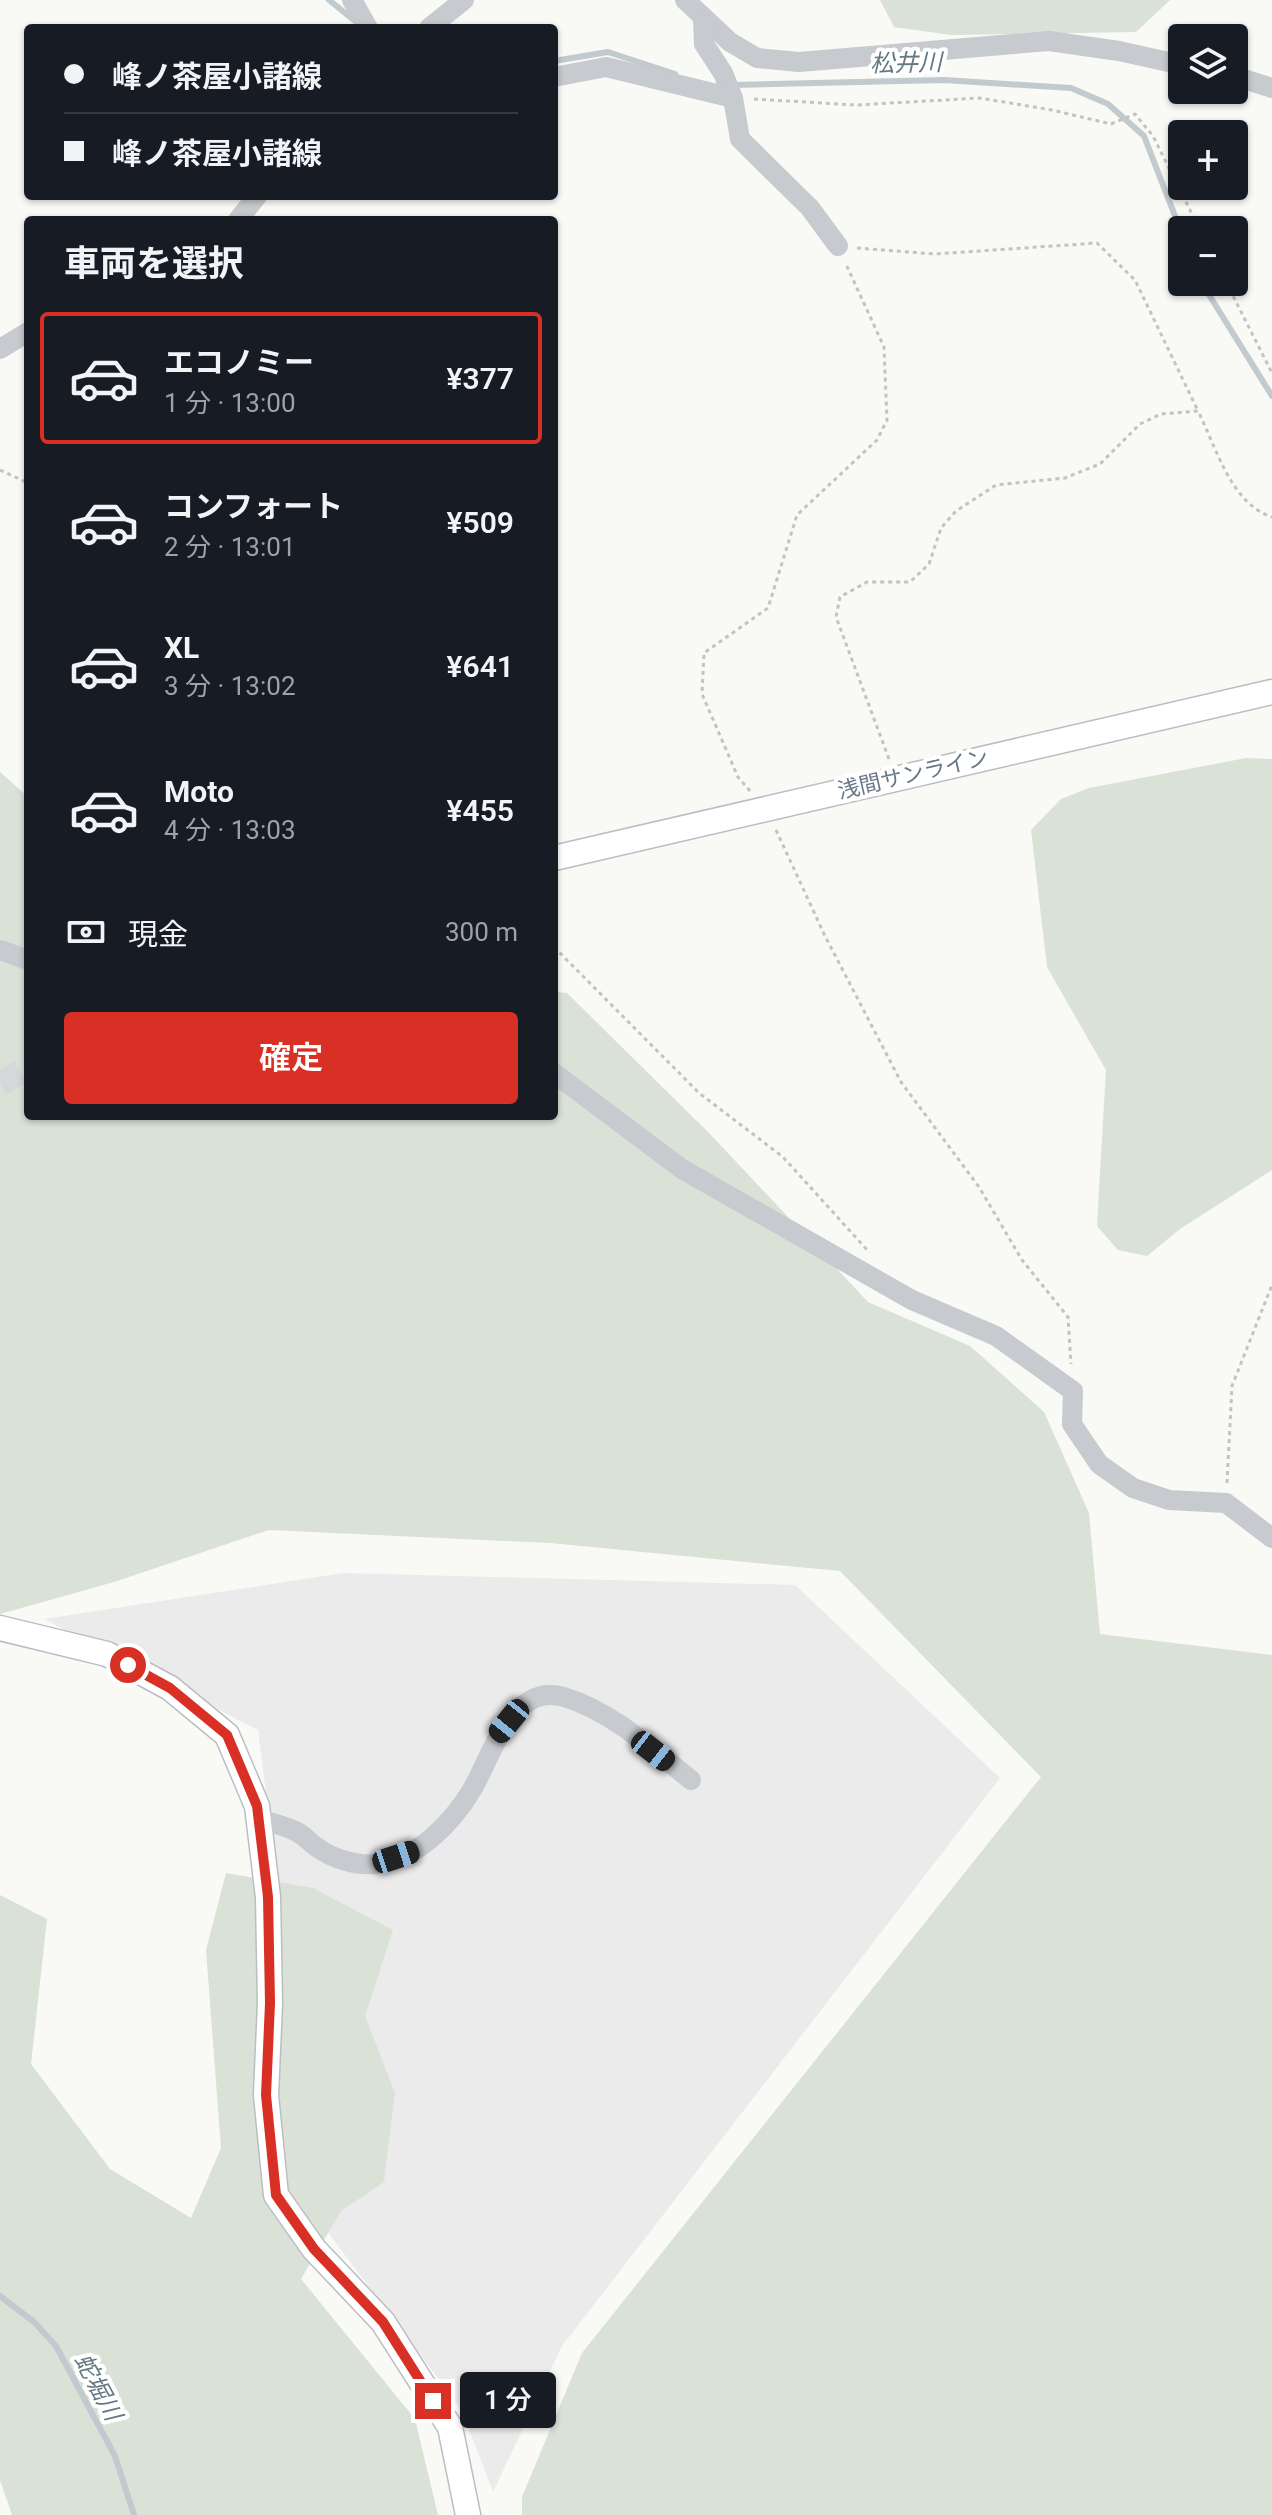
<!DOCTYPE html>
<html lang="ja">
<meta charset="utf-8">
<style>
body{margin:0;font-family:Roboto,"Noto Sans JP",sans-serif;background:#242831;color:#f1f3f6;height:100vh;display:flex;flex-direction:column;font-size:30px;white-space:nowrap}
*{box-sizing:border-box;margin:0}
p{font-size:26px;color:#9ea1a6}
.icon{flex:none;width:44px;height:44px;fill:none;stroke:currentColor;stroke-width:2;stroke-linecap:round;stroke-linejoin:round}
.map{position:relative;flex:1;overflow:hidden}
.drawer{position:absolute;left:24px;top:216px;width:534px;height:904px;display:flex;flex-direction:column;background:#171b24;border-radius:8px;box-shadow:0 2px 6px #0004}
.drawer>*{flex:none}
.guide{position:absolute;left:24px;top:24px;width:534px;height:176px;border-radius:8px;box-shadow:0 2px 6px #0004;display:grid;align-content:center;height:176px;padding:0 40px;background:#171b24}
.fabs{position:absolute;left:1168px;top:24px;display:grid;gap:16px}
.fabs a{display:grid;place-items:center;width:80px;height:80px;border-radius:8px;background:#171b24;box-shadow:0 2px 6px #0004;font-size:40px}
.end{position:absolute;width:36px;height:36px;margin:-18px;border:10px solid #d93025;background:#fff;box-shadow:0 0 0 4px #fff}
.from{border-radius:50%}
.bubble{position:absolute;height:56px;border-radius:8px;background:#171b24;box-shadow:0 2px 6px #0004;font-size:26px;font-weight:600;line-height:56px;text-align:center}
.car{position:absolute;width:24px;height:48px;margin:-24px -12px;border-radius:10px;box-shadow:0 0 6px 2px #0007;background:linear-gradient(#222 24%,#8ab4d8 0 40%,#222 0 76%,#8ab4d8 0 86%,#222 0)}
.guide b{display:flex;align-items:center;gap:28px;height:76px;font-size:30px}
.guide b+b{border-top:2px solid #363941}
.guide i{width:20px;height:20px;background:#f1f3f6}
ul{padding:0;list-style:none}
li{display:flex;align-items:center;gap:24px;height:132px;margin:0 16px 12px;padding:0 24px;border:4px solid transparent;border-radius:8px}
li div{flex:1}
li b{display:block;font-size:30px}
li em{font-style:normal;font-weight:600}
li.selected{border-color:#d93025}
li>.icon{width:72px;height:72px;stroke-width:1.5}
h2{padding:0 40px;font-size:36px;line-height:96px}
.pay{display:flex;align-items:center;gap:20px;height:88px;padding:0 40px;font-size:30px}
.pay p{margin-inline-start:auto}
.action{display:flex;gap:16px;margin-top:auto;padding:16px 40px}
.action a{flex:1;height:92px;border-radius:8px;background:#d93025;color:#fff;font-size:32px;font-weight:600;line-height:92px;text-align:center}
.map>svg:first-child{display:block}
</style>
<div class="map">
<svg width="1272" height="2515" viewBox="0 0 1272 2515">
<rect width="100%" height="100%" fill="#f9f9f6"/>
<polygon fill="#eaebea" points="344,1573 795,1585 1000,1778 562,2346 493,2492 461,2409 293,2186 292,1996 258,1730 44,1619"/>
<g fill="#dae1d7">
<polygon points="880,0 1170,0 1136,32 951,35 894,27"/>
<polygon points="1246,758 1272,759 1272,1170 1180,1229 1147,1256 1118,1250 1097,1226 1106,1070 1047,967 1031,830 1061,799 1089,788"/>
<polygon points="0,772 28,797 28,1116 554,1116 554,992 567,993 711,1135 868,1302 970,1346 1044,1412 1089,1513 1100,1634 1272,1655 1272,2515 522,2515 522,2497 582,2353 1041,1777 840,1571 550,1543 269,1530 114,1582 0,1614"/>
<polygon points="226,1873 313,1888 393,1930 365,2016 395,2093 384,2182 341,2211 301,2279 415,2419 438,2515 12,2515 0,2480 0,1895 47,1919 31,2064 110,2169 191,2218 221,2148 206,1950"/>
</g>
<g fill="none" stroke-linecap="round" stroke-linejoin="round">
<g stroke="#c1cacf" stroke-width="6">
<polyline points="329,0 355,21"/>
<polyline points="554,61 608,52 675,74"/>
<polyline points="733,85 944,80 1071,88 1108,104 1144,136 1182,234"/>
<polyline points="1201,282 1272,396"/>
<polyline points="0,2296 34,2322 56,2346 115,2456 134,2515"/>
</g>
<polyline stroke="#d5d8da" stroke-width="24" stroke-dasharray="24 12" stroke-linecap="butt" points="0,1084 28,1067"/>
<g stroke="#babec2" stroke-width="27">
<g id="major">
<polyline points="554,858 1272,692"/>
<polyline points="0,1628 107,1654 170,1688 227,1735 257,1806 268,1897 270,2003 266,2095 276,2195 314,2249 383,2322 450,2427 468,2515"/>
</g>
</g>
<g stroke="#c1c3c5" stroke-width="3" stroke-dasharray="4 4" stroke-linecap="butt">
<polyline points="754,99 856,105 980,98 1052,110 1111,124 1135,114 1153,136 1200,230"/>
<polyline points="857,248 935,254 1097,243 1135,280 1198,411"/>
<polyline points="1226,282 1272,373"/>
<polyline points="0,470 28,483"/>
<path d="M889 759 836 617 840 597 867 582H910L929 564 941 528 956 511 996 485 1065 478 1100 464 1140 424 1161 414 1198 411C1216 447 1231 504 1272 517"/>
<polyline points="750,791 738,777 702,694 704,653 768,608 797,515 877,440 887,420 884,347 845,262"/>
<polyline points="776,830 825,936 901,1082 979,1187 1022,1260 1068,1317 1071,1364"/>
<polyline points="554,947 699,1093 783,1157 869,1252"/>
<polyline points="1227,1483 1232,1386 1272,1285"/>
</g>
<g stroke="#c7cace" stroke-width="20">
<polyline points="352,0 368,28"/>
<polyline points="685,0 730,42 757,58 799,62 1049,41 1119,51 1182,65"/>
<polyline points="703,18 704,44 723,73 733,98"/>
<polyline points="429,28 464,0"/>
<polyline points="1234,76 1272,88"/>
<polyline points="554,77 606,67 733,98 740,139 810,208 838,246"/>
<polyline points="238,220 257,196"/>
<polyline points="0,349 28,332"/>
<polyline points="0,950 28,960"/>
<polyline points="554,1073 682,1169 912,1300 996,1336 1073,1391 1072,1424 1099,1464 1133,1488 1169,1500 1226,1503 1272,1538"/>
<path d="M259 1819C271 1823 287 1826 299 1833 306 1837 311 1844 318 1848 333 1859 357 1866 376 1864 417 1860 453 1822 473 1788 492 1755 512 1682 564 1697 613 1712 652 1749 691 1780"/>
</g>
<use href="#major" stroke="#fff" stroke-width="24"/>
</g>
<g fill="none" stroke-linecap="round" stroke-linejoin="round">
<polyline stroke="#d93025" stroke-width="10" points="128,1665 170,1688 227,1735 257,1806 268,1897 270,2003 266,2095 276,2195 314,2249 383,2322 433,2401"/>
</g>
<g text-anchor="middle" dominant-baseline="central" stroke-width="8" stroke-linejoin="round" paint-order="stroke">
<g font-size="22" fill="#687787" stroke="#fff">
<text transform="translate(913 774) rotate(-13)">浅間サンライン</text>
</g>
<g font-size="24" font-style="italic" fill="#637883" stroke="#fff">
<text transform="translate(906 63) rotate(-1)">松井川</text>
<text transform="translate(98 2387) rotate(62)">蛇堀川</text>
</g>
</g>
</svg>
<div class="fabs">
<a><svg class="icon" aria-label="layers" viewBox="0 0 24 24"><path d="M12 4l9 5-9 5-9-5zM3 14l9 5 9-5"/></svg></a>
<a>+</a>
<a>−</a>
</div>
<i class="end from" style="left:128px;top:1665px"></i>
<i class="end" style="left:433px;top:2401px"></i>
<div class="bubble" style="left:460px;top:2372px;width:96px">1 分</div>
<i class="car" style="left:509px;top:1721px;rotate:219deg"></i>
<i class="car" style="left:653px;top:1751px;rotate:128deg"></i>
<i class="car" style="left:396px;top:1857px;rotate:72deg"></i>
<div class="guide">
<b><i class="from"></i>峰ノ茶屋小諸線</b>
<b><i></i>峰ノ茶屋小諸線</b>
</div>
<section class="drawer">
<h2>車両を選択</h2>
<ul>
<li class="selected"><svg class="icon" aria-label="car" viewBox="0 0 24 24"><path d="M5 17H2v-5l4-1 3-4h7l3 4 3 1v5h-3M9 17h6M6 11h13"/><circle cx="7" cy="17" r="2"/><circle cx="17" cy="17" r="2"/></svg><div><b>エコノミー</b><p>1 分 · 13:00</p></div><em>¥377</em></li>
<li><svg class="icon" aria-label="car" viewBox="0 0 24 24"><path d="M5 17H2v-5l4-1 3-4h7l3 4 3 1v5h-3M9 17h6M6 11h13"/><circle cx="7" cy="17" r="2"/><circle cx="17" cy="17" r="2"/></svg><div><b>コンフォート</b><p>2 分 · 13:01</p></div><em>¥509</em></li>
<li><svg class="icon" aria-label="car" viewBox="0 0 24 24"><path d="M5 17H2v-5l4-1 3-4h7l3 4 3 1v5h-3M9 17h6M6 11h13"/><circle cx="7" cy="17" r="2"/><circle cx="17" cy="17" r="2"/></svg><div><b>XL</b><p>3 分 · 13:02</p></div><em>¥641</em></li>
<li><svg class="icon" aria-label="car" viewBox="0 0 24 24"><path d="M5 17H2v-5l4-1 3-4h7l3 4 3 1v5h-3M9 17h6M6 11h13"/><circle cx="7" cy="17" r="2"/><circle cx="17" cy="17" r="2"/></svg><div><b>Moto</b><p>4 分 · 13:03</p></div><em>¥455</em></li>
</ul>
<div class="pay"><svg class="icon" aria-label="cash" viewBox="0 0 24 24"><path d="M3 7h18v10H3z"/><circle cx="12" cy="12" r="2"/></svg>現金<p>300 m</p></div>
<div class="action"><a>確定</a></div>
</section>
</div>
